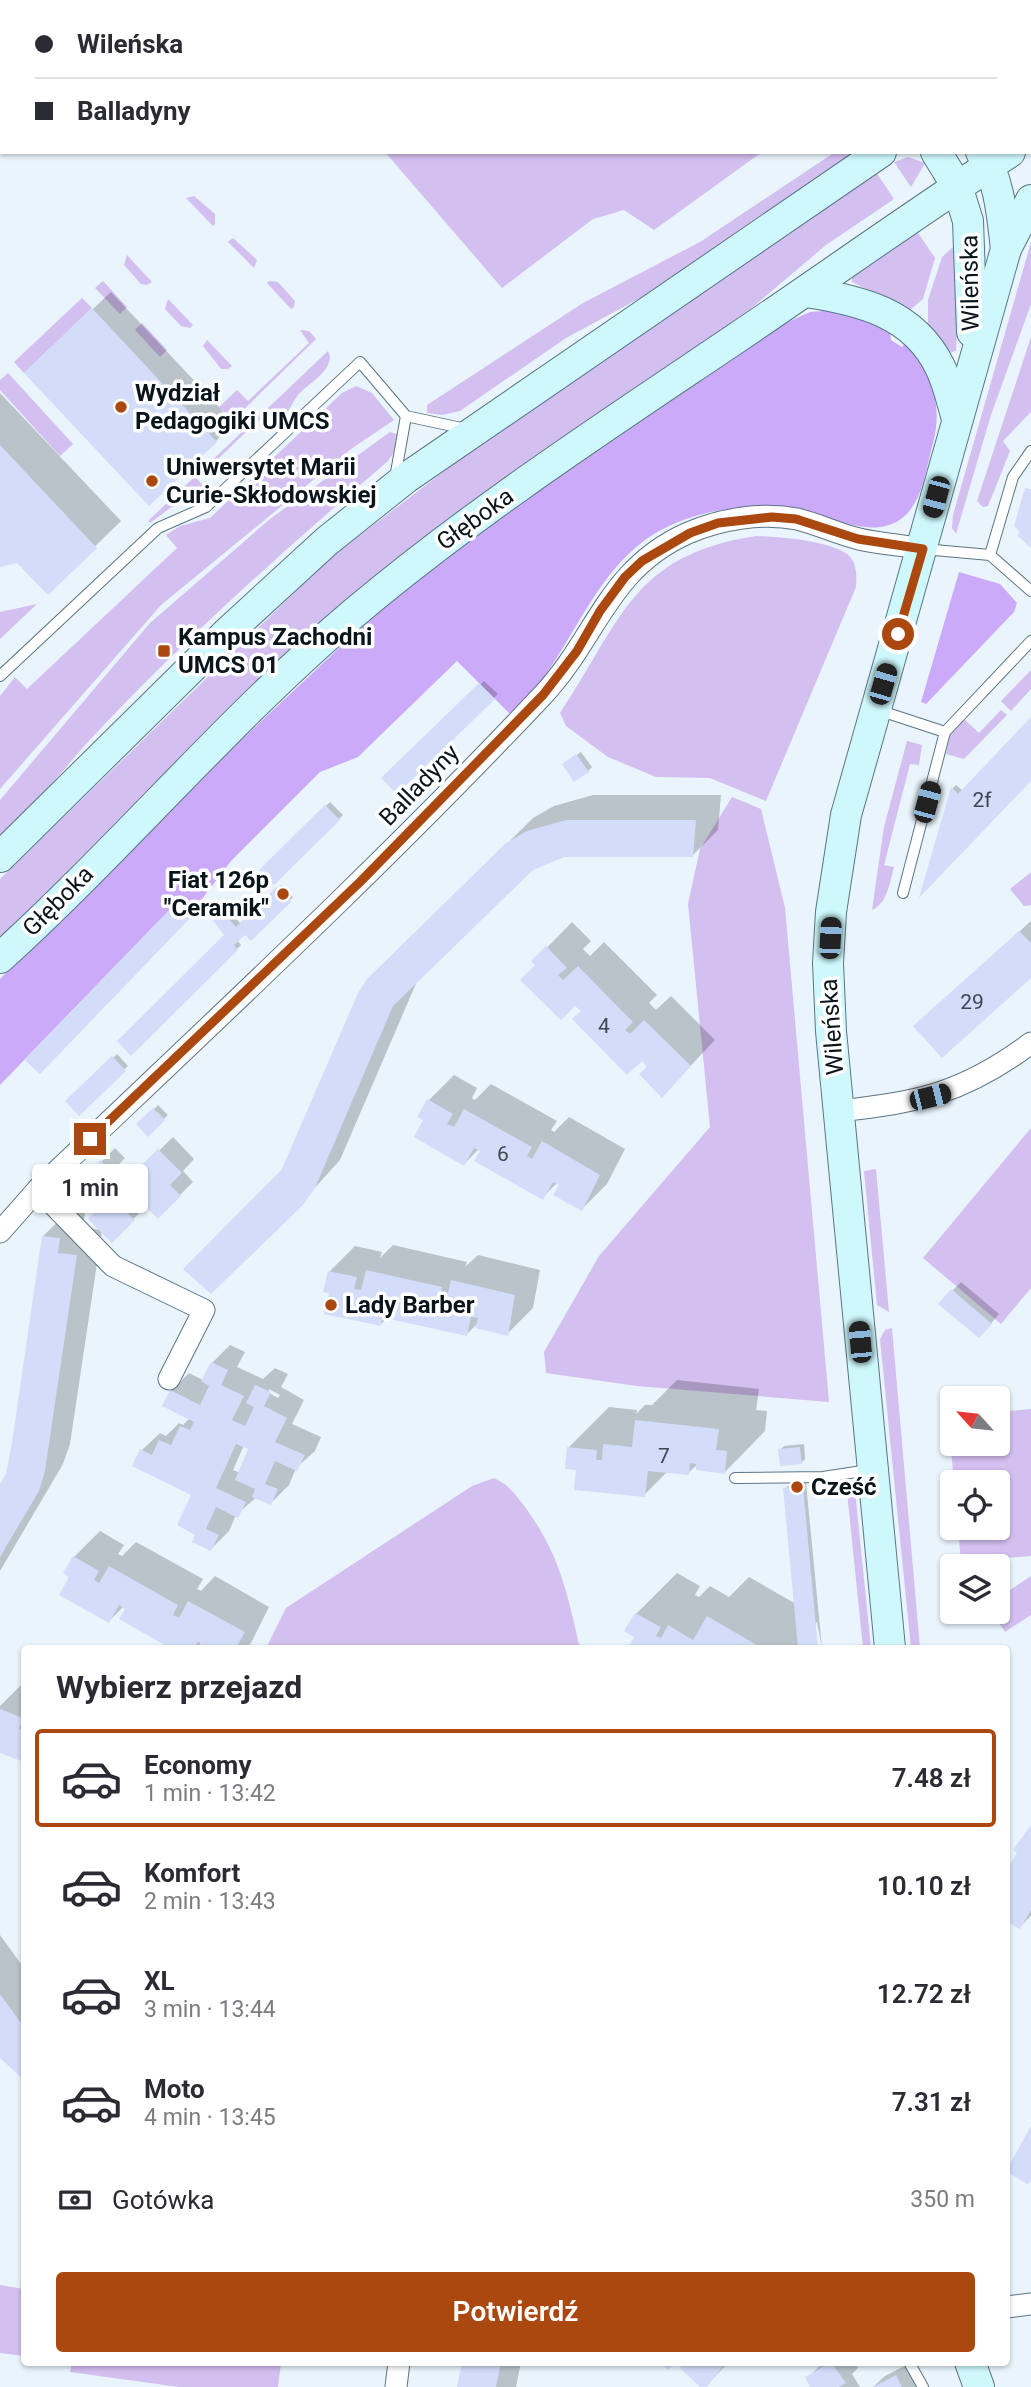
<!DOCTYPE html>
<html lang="pl">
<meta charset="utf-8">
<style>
body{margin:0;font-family:Roboto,sans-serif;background:#f2f2f3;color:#2b2b33;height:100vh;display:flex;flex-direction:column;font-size:26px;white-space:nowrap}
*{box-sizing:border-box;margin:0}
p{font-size:23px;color:#7c7c81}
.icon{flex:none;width:38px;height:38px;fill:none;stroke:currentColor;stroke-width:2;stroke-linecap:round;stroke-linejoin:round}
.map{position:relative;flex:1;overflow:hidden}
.drawer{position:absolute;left:21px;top:1645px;width:989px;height:721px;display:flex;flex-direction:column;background:#fff;border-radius:7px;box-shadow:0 2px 5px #0004}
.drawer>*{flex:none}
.banner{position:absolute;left:0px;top:0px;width:1032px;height:154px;box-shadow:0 2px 5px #0004;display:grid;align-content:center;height:154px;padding:0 35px;background:#fff}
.needle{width:46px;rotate:297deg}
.buttons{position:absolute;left:940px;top:1386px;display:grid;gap:14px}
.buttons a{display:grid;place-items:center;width:70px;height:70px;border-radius:7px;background:#fff;box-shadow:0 2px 5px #0004;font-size:35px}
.end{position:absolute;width:32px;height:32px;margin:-16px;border:9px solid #ab4810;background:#fff;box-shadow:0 0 0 4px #fff}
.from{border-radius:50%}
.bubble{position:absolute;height:49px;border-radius:7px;background:#fff;box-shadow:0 2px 5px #0004;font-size:23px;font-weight:600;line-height:49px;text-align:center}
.car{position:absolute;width:21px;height:42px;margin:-21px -10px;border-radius:9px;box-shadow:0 0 5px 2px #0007;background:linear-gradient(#222 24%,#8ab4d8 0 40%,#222 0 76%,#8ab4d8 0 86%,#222 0)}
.banner b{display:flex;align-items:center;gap:24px;height:66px;font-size:26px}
.banner b+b{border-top:2px solid #e1e1e2}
.banner i{width:18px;height:18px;background:#2b2b33}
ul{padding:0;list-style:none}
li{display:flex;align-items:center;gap:21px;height:98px;margin:0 14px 10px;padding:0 21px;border:4px solid transparent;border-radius:7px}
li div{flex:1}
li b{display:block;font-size:26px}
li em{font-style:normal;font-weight:600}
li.active{border-color:#ab4810}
li>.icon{width:63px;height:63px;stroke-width:1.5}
h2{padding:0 35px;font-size:32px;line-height:84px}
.pay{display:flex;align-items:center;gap:18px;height:77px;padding:0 35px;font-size:26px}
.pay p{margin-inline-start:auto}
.cta{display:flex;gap:14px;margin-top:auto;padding:14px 35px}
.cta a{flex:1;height:80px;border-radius:7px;background:#ab4810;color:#fff;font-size:28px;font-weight:600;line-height:80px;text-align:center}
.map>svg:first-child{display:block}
</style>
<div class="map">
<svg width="1031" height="2387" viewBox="0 0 1031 2387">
<rect width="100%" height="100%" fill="#e9f4fc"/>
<g fill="#d3bff0">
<polygon points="281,0 694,0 696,2 280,2"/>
<polygon points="385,152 762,152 654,230 624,210 593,219 502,288"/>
<polygon points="835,152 858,152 693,264 642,297 566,338 460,411 442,415 427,413 427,405 583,303 700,242"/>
<polygon points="908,157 925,163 911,187 894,162"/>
<polygon points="876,172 894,199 826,245 733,324 447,520 377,576 276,667 0,940 0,879 330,558 484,441"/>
<polygon points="194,196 215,214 215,224 213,226 186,198"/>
<polygon points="916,230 935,258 923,299 910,310 852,282 852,276"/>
<polygon points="233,238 257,260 254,268 228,242"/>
<polygon points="962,239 956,351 949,353 928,323 928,300 942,257"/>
<polygon points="1031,242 1031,304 991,415 956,534 952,528 953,515"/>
<polygon points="127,255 152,282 147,285 141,284 124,265"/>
<polygon points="103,281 127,307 120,314 95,288"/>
<polygon points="269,281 278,282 295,301 294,307 291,309 267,283"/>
<polygon points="82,298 92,308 24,373 14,362"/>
<polygon points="168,299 193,325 190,328 181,326 165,309"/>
<polygon points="142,323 167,350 160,357 135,330"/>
<polygon points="300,330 309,331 316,339 233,420 219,407 237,390 248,401 309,343"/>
<polygon points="1031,337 1031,412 1003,441 1010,451 988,506 983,507 977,501"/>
<polygon points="207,340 232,366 228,369 221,369 203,346"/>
<path d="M328 351C337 369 308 383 298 395 292 403 288 412 283 420L272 409 253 426 251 424Z"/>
<polygon points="8,373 73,444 60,456 0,390 0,380"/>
<polygon points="356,386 372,393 394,420 351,449 161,605 0,789 0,696 15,677 27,689 177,548 166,535 180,526 210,518 342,393"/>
<polygon points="244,430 246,432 197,479 208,491 204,496 170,508 150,523 148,521"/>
<path d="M390 432 397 434 394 452 388 461C289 546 192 632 102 727 67 763 39 804 0 836V800L150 623 270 519Z"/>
<path d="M756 536C781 537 822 540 844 552 857 559 857 575 856 587L766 801 710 778 656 777 608 757 566 726 560 713C622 620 632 555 756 536Z"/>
<polygon points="37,604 0,639 0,612"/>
<polygon points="1031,670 1031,689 1011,711 1001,701"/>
<polygon points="1001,710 1007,715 964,759 946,754 950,734 964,719 979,733"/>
<path d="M907 741 922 745 919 765 910 764 884 865 894 867C890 882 887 904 872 910L884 827Z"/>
<polygon points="732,797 761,809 785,908 829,1402 637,1386 546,1373 544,1352 599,1256 710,1127 688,904 700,849"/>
<polygon points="1031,872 1031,905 1024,906 1010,889"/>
<polygon points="1031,1128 1031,1288 1001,1324 923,1258"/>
<polygon points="876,1169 889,1312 877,1305 864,1171"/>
<polygon points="892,1328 920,1648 911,1648 880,1339 885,1330"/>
<polygon points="1031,1409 1031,1556 961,1562 958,1528 998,1528 998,1482 954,1482 948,1416 952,1416 952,1444 998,1444 998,1412"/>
<path d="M494 1478C509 1485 515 1494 525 1507 561 1557 566 1590 580 1648H266L286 1608 472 1486Z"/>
<polygon points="854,1481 871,1648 863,1648 846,1482"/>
<polygon points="1031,1576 1031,1615 1005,1632 992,1612 998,1612 998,1598"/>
<polygon points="0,2285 24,2289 24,2356 0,2353"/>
<polygon points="72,2362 281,2362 281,2363 278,2387 179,2387 70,2372"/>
</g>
<g fill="#ccaafa">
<path d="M837 310 890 328 891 340 902 347 907 341C932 369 943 406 933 443 926 468 923 503 901 519 874 538 841 520 814 515 791 510 763 508 740 509 710 509 680 519 654 534 603 566 581 623 548 671 538 687 523 701 511 715L457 661 358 757 320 772 231 861 192 912 179 900 0 1085V979L235 746 372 617 479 532 767 336 768 331 810 312Z"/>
<polygon points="959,572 1000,584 1017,603 1014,612 926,704 921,702"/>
</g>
<g fill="#0003" fill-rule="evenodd">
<polygon points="151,0 234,0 149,2"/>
<polygon points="111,292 234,423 216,441 44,355"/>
<polygon points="0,393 121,521 48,592 18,561 0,565"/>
<polygon points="484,681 498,694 397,792 384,778"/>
<polygon points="1031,720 1031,780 946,808 953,788 956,785 963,791"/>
<polygon points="581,752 592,767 588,771 568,761"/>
<polygon points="593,795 721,795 718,830 693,855 564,855 532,869 418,979 340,1160 301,1203 283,1170 369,980 533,818 554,806"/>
<polygon points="330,802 343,815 274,882 261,870"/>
<polygon points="281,885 293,897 251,939 245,932 237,940 241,945 131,1053 226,935 214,919 226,908 241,924"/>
<polygon points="184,898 197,909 40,1072 28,1060"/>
<polygon points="1031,921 1031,976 934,1009"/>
<polygon points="572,922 591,941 583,949 590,956 604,942 657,995 649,1003 656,1010 671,996 715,1040 662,1096 649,1066 583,1011 534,961"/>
<polygon points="117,1054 128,1066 79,1114 68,1101"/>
<polygon points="454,1075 477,1088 472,1098 475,1100 491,1084 557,1121 551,1130 554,1132 569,1117 625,1149 607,1184 582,1209 561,1185 557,1183 542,1198 479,1149 464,1164 425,1120 429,1100"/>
<polygon points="158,1105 168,1115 148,1134 139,1124"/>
<polygon points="173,1137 194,1159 183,1171 193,1182 158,1217 147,1205 112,1241 102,1230 70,1444 63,1464 0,1571 0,1487 8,1474 43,1236 69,1211 85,1213 83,1227 101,1230 101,1208 78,1185 115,1148 125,1158 114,1169 127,1182"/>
<polygon points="393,1245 467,1262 465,1267 478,1255 540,1270 533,1308 507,1334 479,1322 467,1334 393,1312 380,1325 331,1292 330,1271 355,1246 382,1252 380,1258"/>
<polygon points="961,1282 999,1314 988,1327 952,1291"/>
<path d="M230 1345 245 1352 237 1367 263 1379 275 1368 288 1374 281 1387 304 1400 292 1424 321 1437 315 1451 296 1468 289 1485 271 1503 257 1497 236 1515 229 1531 211 1549 198 1534 194 1494 142 1450 160 1433 166 1436 179 1423 183 1425 190 1418 171 1391 189 1373 203 1380 212 1363ZM269 1389 280 1395 278 1398 269 1393ZM244 1445 251 1448 240 1473 233 1470Z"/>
<polygon points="677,1380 759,1389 756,1410 767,1411 765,1431 725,1472 698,1464 688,1473 668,1471 644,1495 578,1468 569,1447 609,1407 637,1410 636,1414 645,1405 652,1405"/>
<polygon points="804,1444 805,1459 801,1463 780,1450 784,1446"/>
<polygon points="806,1483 822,1648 817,1622 814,1625 816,1648 630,1648 637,1636 627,1631 636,1614 677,1573 700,1586 695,1595 699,1597 710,1586 729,1597 749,1577 796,1604 785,1489 789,1485"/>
<polygon points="100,1531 124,1545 118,1554 122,1556 136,1542 203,1579 197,1589 201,1591 215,1576 269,1607 251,1643 246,1648 202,1648 207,1638 196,1648 174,1648 122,1618 127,1608 124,1606 109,1621 71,1576 74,1557"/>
<polygon points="23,1683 24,1684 24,1761 0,1752 0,1706"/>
<polygon points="1031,1830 1031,1916 1020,1927"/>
<polygon points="0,1935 24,1968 24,2077 0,2055"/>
<polygon points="463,2362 521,2362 516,2387 459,2387"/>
<polygon points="687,2362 729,2362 705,2387"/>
<polygon points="824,2362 855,2362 858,2368 852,2374 860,2387 812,2387 807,2378"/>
<polygon points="910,2363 924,2387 873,2387 885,2376"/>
</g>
<g fill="#d3dcf9">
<polygon points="92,308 217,442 149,506 24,373"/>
<polygon points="0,445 97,548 48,595 17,563 0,567"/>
<polygon points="1025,488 1031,489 1031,548 1017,535 1020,532 1014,526"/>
<polygon points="479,683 495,699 397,794 381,778"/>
<polygon points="1031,717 1031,781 919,898 951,787 958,794"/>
<polygon points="576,754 589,772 574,782 562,764"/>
<polygon points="325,805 340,820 274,885 259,870"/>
<polygon points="566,820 696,820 693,857 564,857 533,870 393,1006 315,1188 303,1205 211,1294 183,1269 282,1169 358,993 367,979 506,843 527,831"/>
<polygon points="276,887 291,902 251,941 245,935 234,945 238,950 131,1056 117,1041 224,935 212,919 221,910 236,927"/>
<polygon points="179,900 194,914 40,1074 25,1060"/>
<polygon points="1019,931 1031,943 1031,978 942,1058 913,1026"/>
<polygon points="546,946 567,968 558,975 563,980 578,966 633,1022 625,1030 630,1034 644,1020 691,1066 662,1098 639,1074 647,1067 642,1061 627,1075 572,1019 581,1011 575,1006 561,1020 520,980 535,965 531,961"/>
<polygon points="112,1056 126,1071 79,1116 65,1101"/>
<polygon points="427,1099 453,1114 447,1124 454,1127 464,1109 532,1147 527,1156 532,1159 542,1141 600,1175 582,1211 553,1195 559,1185 553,1182 543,1200 474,1161 480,1151 474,1148 464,1166 414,1137 423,1120 417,1117"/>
<polygon points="153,1108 165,1120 148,1137 136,1124"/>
<polygon points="158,1149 182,1173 170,1185 181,1196 158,1219 136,1197 123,1209 135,1220 112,1243 88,1219 99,1208 75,1185 100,1160 113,1173 102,1184 112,1194"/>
<polygon points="42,1236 60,1238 58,1253 77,1255 45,1471 39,1491 0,1557 0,1484 6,1474 12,1443"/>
<polygon points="366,1270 442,1287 440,1299 446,1300 451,1280 515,1295 508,1336 475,1328 478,1318 471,1317 467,1336 390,1319 392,1307 385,1306 381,1326 324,1314 329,1293 323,1292 328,1271 357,1277 354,1289 361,1290"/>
<polygon points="951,1289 992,1324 979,1338 938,1304"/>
<polygon points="211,1362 228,1370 221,1385 244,1396 232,1420 245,1426 254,1407 246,1403 255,1385 271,1392 264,1406 287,1418 275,1442 305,1455 297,1471 275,1461 265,1484 278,1489 271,1505 252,1497 255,1489 235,1480 248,1449 236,1444 216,1488 246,1502 238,1518 216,1507 206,1529 219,1535 211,1551 192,1542 195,1535 177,1525 191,1495 132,1466 140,1449 152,1455 159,1440 171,1445 180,1426 190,1430 194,1422 162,1406 170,1390 200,1405 209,1386 201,1381"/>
<polygon points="635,1420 719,1429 716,1450 727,1451 725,1474 696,1470 696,1464 690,1463 689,1475 648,1471 645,1497 574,1490 576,1470 565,1469 567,1447 597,1450 596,1460 602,1460 603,1444 632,1447"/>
<polygon points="800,1447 802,1464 780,1466 778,1449"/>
<polygon points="803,1486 818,1648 798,1648 783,1488"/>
<polygon points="73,1556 99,1571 94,1580 99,1583 109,1566 178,1605 173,1615 179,1618 188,1601 245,1632 236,1648 200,1648 202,1644 198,1642 194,1648 170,1648 119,1619 125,1609 119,1605 109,1623 59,1595 69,1577 63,1573"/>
<polygon points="635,1613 661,1627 656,1636 661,1638 668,1625 693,1640 707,1616 762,1648 628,1648 634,1637 624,1631"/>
<polygon points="0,1709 23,1718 19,1729 24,1730 24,1762 0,1753"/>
<polygon points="1031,1825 1031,1910 1020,1929 1006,1922 1006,1871 1017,1853 1013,1850"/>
<polygon points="0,1994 24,2027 24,2080 0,2058"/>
<polygon points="1031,2126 1031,2182 1027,2184 1006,2171"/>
<polygon points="462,2362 501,2362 496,2387 457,2387"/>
<polygon points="660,2362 675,2362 668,2370"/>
<polygon points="684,2362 726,2362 707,2387 700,2387 680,2368"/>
<polygon points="831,2362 846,2383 839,2387 810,2387 805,2377"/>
<polygon points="896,2375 902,2387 873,2387"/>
</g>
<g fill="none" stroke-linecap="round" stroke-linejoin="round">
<g stroke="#5b7586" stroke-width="12">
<g id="lane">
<polyline points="17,0 18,2"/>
<polyline points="119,2 120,0"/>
<polyline points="0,110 2,108"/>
<polyline points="395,478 406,416"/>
<polyline points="923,549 990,555 1031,591"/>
<polyline points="990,555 1013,477 1031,451"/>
<polyline points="0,676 158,528 206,507 360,362 406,416 466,429"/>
<polyline points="878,710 945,732"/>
<polyline points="903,893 945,732 1031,641"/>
<polyline points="735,1478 823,1477 869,1470"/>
<polyline points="910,2364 923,2387"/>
</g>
</g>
<g stroke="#5b7586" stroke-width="23">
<g id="street">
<path d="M839 1111C920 1102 964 1093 1031 1043"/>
<polyline points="38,1189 113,1266 204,1310 169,1379"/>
<path d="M0 1232 38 1189C208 1027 380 868 542 696 597 638 607 569 688 533 721 519 762 512 797 519 818 524 838 534 859 539 880 544 902 545 923 549"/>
<polyline points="1006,2307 1031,2304"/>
<polyline points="396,2387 399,2362"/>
</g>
</g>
<g stroke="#5b7586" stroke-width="32">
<g id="secondary">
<polyline points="890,2 891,0"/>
<polyline points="924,2 924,0"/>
<polyline points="936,152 957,186 968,221 972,332"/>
<path d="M981 152C1000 180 1002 216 1006 249"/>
<path d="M805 292C860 300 914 313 940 367 948 383 952 402 957 419"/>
<polyline points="0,857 230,630 327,541 406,478 881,152"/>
<path d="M0 958C122 847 229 719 354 613 474 512 606 426 735 339 827 277 917 212 1010 152"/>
<polyline points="890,1648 831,1031 828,963 831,912 846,815 1006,249 1031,200"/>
<polyline points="970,2362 979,2387"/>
</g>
</g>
<use href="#lane" stroke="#fff" stroke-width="10"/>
<use href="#street" stroke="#fff" stroke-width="21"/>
<use href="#secondary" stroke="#cef8fb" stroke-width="30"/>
</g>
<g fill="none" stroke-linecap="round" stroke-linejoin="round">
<polyline stroke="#ab4810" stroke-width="9" points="90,1139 360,882 543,695 577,651 600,611 625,577 642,561 690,533 718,523 772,517 796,519 858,539 923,549 898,634"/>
</g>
<g fill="#ab4810" stroke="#fff" stroke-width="2.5">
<circle cx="121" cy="407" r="7"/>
<circle cx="152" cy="481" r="7"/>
<rect x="157" y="644" width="14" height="14" rx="3.5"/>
<circle cx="283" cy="894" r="7"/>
<circle cx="331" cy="1305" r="7"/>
<circle cx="797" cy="1487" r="7"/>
</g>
<g text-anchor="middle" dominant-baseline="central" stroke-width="7" stroke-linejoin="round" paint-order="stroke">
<g font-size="21" fill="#3c4752">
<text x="982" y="800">2f</text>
<text x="972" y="1002">29</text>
<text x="604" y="1026">4</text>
<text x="503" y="1154">6</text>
<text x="664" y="1456">7</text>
</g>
<g font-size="24" fill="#0a151b" stroke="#fff">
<text transform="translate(970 283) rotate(-91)">Wileńska</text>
<text transform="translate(475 519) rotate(-36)">Głęboka</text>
<text transform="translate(419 785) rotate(-46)">Balladyny</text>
<text transform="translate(58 901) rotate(-45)">Głęboka</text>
<text transform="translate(832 1027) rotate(-94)">Wileńska</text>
</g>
<g font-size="24" font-weight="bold" fill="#0a151b" stroke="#fff" text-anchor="start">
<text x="135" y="393">Wydział<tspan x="135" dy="28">Pedagogiki UMCS</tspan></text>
<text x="166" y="467">Uniwersytet Marii<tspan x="166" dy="28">Curie-Skłodowskiej</tspan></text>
<text x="178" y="637">Kampus Zachodni<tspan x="178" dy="28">UMCS 01</tspan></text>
<text x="269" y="880" text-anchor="end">Fiat 126p<tspan x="269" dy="28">"Ceramik"</tspan></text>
<text x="345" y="1305">Lady Barber</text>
<text x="811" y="1487">Cześć</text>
</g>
</g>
</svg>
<div class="buttons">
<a><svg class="needle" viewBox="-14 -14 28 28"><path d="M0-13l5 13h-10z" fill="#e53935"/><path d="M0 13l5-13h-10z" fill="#7c7c81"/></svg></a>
<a><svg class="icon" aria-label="locate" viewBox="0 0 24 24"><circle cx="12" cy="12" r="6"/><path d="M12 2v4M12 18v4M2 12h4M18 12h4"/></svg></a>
<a><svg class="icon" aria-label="layers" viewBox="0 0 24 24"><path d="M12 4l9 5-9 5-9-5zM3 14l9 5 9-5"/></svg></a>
</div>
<i class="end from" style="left:898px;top:634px"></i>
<i class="end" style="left:90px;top:1139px"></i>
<div class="bubble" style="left:32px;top:1164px;width:116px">1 min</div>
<i class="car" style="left:936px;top:497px;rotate:195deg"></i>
<i class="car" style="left:883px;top:684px;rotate:16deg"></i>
<i class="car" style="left:927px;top:802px;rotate:15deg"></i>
<i class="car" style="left:830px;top:938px;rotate:3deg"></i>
<i class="car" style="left:930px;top:1097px;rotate:76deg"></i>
<i class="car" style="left:860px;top:1342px;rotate:355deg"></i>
<div class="banner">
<b><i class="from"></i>Wileńska</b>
<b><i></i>Balladyny</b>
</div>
<section class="drawer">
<h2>Wybierz przejazd</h2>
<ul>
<li class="active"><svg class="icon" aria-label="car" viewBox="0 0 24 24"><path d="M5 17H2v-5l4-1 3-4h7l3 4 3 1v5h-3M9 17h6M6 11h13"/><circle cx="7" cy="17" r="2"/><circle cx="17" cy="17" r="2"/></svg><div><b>Economy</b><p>1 min · 13:42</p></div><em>7.48 zł</em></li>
<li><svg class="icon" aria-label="car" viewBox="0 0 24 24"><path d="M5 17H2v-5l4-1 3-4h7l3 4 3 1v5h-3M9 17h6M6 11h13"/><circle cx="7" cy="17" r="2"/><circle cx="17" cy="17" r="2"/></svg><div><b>Komfort</b><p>2 min · 13:43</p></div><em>10.10 zł</em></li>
<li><svg class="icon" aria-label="car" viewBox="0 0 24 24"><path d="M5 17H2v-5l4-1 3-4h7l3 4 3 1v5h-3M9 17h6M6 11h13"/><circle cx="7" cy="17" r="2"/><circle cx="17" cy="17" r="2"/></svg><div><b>XL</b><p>3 min · 13:44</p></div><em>12.72 zł</em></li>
<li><svg class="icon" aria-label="car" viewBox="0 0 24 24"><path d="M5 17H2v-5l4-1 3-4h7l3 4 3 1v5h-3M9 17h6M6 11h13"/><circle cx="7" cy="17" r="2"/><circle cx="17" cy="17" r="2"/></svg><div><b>Moto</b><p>4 min · 13:45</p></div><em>7.31 zł</em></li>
</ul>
<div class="pay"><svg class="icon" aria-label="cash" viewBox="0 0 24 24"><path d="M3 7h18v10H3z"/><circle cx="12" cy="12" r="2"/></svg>Gotówka<p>350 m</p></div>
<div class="cta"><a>Potwierdź</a></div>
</section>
</div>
